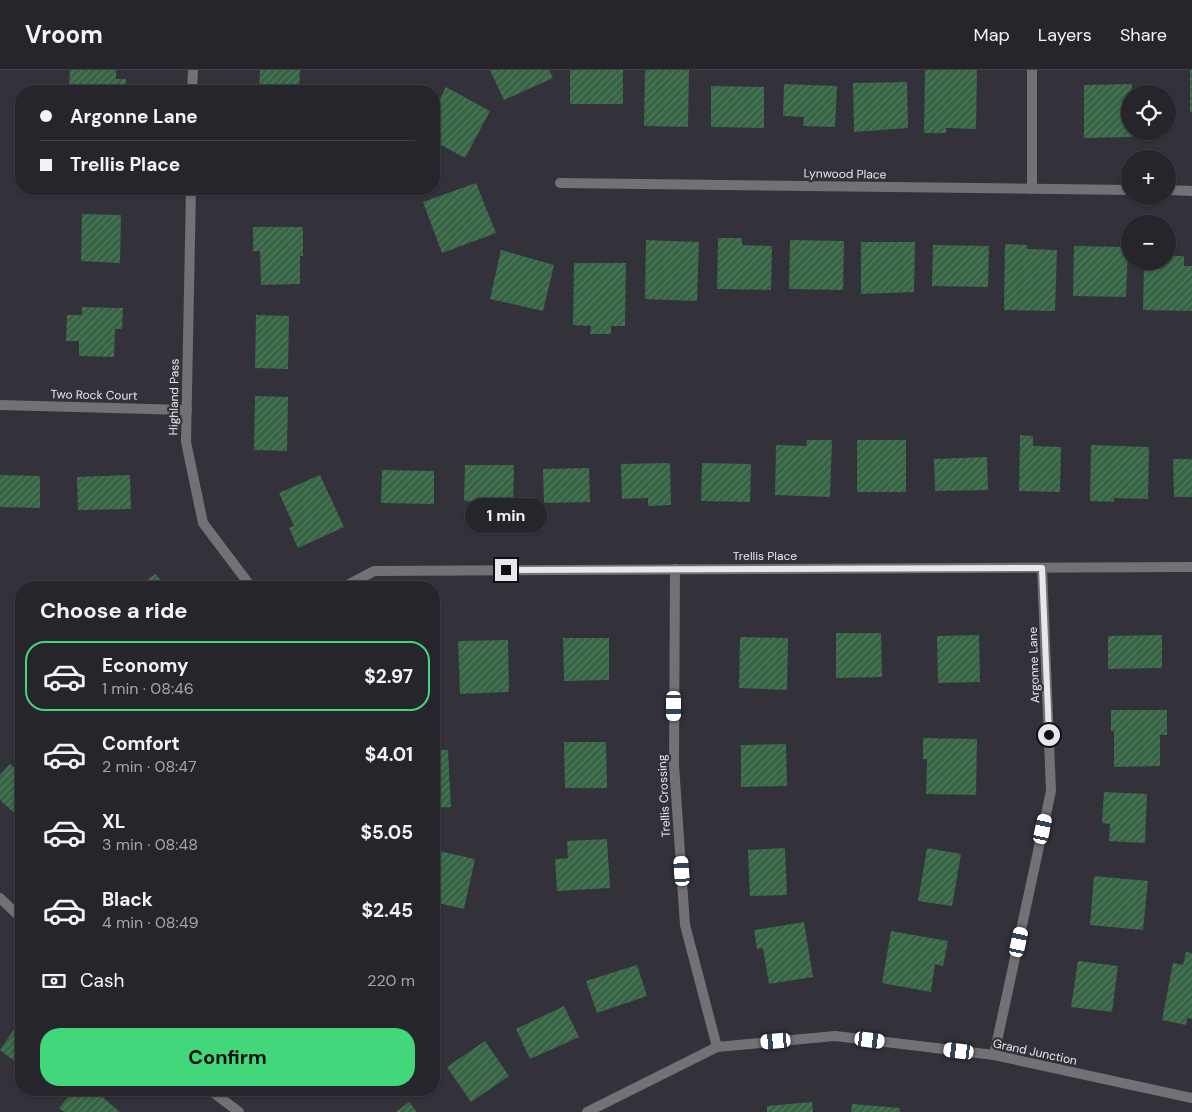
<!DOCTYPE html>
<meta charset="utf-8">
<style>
body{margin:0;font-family:"DM Sans",sans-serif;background:#323138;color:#f1f3f6;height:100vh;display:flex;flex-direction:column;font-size:19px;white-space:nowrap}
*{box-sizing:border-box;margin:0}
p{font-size:16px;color:#a4a5a9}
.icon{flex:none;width:28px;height:28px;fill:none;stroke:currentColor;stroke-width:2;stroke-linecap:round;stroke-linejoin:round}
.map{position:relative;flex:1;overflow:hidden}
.side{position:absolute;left:15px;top:511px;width:425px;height:515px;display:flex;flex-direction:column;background:#26252c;border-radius:20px;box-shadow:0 1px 4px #0004,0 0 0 1px #424248}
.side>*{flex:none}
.top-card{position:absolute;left:15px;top:15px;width:425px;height:110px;border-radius:20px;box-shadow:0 1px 4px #0004,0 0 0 1px #424248;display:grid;align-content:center;height:110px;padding:0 25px;background:#26252c}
.buttons{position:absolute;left:1121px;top:15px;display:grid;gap:10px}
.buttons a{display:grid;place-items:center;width:55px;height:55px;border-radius:50%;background:#26252c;box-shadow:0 1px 4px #0004,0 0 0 1px #424248;font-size:25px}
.end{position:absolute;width:22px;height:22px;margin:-11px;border:6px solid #e8e7ec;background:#111;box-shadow:0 0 0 2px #111}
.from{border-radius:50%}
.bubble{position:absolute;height:35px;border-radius:18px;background:#26252c;box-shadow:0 1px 4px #0004,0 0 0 1px #424248;font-size:16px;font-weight:700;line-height:35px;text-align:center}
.car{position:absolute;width:15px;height:30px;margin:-15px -8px;border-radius:6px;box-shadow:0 0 4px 1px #0007;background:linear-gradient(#fff 24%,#345 0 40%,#fff 0 76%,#345 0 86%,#fff 0)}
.top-card b{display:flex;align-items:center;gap:18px;height:48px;font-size:19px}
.top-card b+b{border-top:1px solid #424248}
.top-card i{width:12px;height:12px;background:#f1f3f6}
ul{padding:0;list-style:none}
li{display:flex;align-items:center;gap:15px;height:70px;margin:0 10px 8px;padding:0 15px;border:2px solid transparent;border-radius:20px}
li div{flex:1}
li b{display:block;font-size:19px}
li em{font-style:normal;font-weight:700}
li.on{border-color:#43d77b}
li>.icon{width:45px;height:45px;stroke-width:1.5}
h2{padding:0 25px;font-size:22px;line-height:60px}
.pay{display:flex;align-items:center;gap:12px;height:55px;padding:0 25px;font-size:19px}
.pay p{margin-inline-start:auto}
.button{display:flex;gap:10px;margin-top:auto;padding:10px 25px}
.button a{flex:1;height:58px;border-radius:20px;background:#43d77b;color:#111;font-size:20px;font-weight:700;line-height:58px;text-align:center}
header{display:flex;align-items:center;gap:30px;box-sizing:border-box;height:70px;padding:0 25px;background:#26252c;border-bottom:1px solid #424248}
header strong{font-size:24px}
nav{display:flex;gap:28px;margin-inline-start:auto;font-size:18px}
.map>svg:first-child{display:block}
</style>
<header>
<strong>Vroom</strong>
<nav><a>Map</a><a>Layers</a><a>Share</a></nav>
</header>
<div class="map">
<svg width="1192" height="1042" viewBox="0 0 1192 1042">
<defs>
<pattern id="building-hatch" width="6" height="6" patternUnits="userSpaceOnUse" patternTransform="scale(1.25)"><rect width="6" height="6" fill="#366444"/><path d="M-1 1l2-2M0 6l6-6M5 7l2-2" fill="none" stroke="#537a5f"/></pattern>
</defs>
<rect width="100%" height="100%" fill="#33313a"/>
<g fill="url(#building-hatch)">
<polygon points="70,0 116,0 116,9 126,9 126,21 69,21"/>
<polygon points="260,0 300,0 299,21 259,21"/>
<polygon points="490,0 549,0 553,8 504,30"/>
<rect x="570" y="0" width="53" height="34"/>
<polygon points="645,0 689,0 688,57 644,56"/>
<polygon points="925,0 977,0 976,59 946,58 946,63 924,63"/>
<rect x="1190" y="0" width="2" height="42"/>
<polygon points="907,12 908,58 854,62 853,13"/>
<polygon points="784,14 837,16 835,57 803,56 804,47 783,46"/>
<polygon points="1132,14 1130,61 1132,61 1132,67 1084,68 1084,15"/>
<polygon points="711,16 764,17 764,58 711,57"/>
<polygon points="446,17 490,41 465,88 434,71 434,40"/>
<polygon points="476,113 496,163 442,183 423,132"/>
<polygon points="253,119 302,119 302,126 253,125"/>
<polygon points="82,144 121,145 120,193 81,191"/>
<polygon points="253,157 303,157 303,186 300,186 300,214 261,215 260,181 253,181"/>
<polygon points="718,168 742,168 742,175 772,176 771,220 717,219"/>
<polygon points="646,170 699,172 697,231 645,229"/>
<polygon points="790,170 844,171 843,220 789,219"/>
<polygon points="861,172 915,172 914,222 861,224"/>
<polygon points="1005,174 1027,175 1027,179 1057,180 1055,241 1004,240"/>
<polygon points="933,175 989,176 988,217 932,216"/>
<polygon points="1074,176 1128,177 1126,227 1073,226"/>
<polygon points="501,180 554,195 543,241 490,229"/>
<polygon points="1168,186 1184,186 1184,196 1192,196 1192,241 1143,240 1144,191 1168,191"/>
<polygon points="574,193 626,193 625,256 611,256 611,264 590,264 591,256 573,255"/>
<polygon points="82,237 123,238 122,259 115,259 114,287 79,286 79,271 66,271 67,245 82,245"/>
<polygon points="256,245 289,246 288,299 255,298"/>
<polygon points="255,326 288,327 287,381 254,380"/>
<polygon points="1020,365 1033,366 1033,376 1061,377 1060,422 1019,421"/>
<polygon points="807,370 832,370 830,427 775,425 776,375 806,376"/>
<rect x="857" y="370" width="49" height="52"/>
<polygon points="1091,375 1149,377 1148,429 1114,428 1114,432 1090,431"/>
<polygon points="987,387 988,420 935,421 934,389"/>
<polygon points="1173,389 1192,389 1192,427 1174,427"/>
<polygon points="670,393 671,435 648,436 648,428 622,429 621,394"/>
<polygon points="702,393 751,394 750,432 701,431"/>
<polygon points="465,395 514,395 513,437 492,436 492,432 464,431"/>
<polygon points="589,398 590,432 544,433 543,399"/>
<polygon points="382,400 434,401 434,434 381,433"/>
<polygon points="0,405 40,406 40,438 0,437"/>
<polygon points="130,405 131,439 78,440 77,407"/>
<polygon points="320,405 344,457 298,478 289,458 294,456 279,423"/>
<polygon points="156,504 165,518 134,518"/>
<polygon points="836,563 881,563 882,607 836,608"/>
<polygon points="979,565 980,612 938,613 937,566"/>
<polygon points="1162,565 1162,598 1108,599 1108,566"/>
<polygon points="740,567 788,568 787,620 739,618"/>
<polygon points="563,568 609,568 609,610 564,611"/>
<polygon points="508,570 509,622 460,624 458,571"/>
<polygon points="1111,640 1167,640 1167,665 1160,665 1160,696 1114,697 1114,661 1111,661"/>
<polygon points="923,668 977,669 976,725 926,724 927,689 923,689"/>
<polygon points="564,672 606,672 607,718 565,718"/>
<polygon points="786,674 787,716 741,717 741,675"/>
<polygon points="434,680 448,680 451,737 434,738"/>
<polygon points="10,694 21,703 21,749 0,730 0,705"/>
<polygon points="1104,722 1147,724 1145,773 1109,771 1110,754 1102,753"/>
<polygon points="607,769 610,818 557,821 555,789 568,788 567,771"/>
<polygon points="785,778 787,825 750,826 748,780"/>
<polygon points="927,778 961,784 952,836 918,831"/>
<polygon points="434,780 475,789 464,839 434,832"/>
<polygon points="1094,806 1148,811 1143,860 1090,855"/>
<polygon points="804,852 813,907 769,914 763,878 757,879 754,860"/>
<polygon points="891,861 948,871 943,896 935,894 931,922 882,913"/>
<polygon points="1186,882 1192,883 1192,949 1187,948 1186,955 1162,950 1173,893 1183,895"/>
<polygon points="1078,891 1118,896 1112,942 1071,937"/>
<polygon points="637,895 647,926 597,943 586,911"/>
<polygon points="564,936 579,967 530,989 516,959"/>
<polygon points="19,952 21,954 21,996 0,980"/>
<polygon points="485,971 509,1006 471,1032 447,997"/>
<polygon points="74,1020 105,1020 100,1025 120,1042 64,1042 59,1038"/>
<polygon points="409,1032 417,1042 396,1042"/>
<polygon points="812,1032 813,1042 767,1042 767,1036"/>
<polygon points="852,1034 900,1038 900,1042 851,1042"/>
</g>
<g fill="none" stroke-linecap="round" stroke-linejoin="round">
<g stroke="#727176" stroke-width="10">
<polyline points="1032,0 1032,119"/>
<polyline points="192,21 193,0"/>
<polyline points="560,113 1130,120"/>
<polyline points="191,119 186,372 203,453 252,518"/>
<polyline points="1168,120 1192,121"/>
<polyline points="0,335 187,340"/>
<polyline points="675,499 674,695 685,855 717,977"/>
<polyline points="342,518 374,501 1192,497"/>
<polyline points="0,828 21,848"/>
<polyline points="994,985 1051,721 1042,498"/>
<polyline points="210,1020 239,1042"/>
<polyline points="587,1042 717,977 835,966 994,985 1192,1028"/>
</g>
</g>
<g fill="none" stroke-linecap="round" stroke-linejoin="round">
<polyline stroke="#e8e7ec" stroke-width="6" points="506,500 1042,498 1049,665"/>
</g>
<g text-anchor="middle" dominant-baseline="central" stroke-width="4.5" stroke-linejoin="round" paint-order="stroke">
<g font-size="12" fill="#e8e7ec" stroke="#33313a">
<text transform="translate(845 104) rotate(1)">Lynwood Place</text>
<text transform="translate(94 325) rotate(1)">Two Rock Court</text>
<text transform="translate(174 327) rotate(-89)">Highland Pass</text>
<text x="765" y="486">Trellis Place</text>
<text transform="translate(1034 595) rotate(-92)">Argonne Lane</text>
<text transform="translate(664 726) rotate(-93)">Trellis Crossing</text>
<text transform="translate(1035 982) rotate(12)">Grand Junction</text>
</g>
</g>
</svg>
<div class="buttons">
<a><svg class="icon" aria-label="locate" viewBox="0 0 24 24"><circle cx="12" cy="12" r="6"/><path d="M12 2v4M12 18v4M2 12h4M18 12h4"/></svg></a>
<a>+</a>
<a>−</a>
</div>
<i class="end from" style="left:1049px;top:665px"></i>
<i class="end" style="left:506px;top:500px"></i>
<div class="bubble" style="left:465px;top:428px;width:82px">1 min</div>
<i class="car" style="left:674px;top:636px;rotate:180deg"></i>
<i class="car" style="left:1043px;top:759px;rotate:12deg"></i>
<i class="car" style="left:682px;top:801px;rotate:356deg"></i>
<i class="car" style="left:1019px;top:872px;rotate:12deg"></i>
<i class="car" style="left:870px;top:970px;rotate:97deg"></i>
<i class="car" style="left:776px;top:971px;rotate:265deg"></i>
<i class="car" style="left:959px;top:981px;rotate:277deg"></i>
<div class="top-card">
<b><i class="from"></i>Argonne Lane</b>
<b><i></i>Trellis Place</b>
</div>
<section class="side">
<h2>Choose a ride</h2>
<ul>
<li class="on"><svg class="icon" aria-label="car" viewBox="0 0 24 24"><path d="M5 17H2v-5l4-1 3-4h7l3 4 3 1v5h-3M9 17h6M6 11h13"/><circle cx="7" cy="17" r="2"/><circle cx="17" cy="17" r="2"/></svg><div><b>Economy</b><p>1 min · 08:46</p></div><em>$2.97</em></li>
<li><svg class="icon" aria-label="car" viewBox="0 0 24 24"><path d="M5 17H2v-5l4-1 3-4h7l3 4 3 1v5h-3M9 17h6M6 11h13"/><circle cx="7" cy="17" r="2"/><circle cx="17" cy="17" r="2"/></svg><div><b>Comfort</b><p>2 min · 08:47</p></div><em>$4.01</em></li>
<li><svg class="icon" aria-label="car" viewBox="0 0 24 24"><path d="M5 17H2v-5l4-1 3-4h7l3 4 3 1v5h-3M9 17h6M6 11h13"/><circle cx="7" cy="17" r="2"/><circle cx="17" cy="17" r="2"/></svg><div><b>XL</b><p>3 min · 08:48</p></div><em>$5.05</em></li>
<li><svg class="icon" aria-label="car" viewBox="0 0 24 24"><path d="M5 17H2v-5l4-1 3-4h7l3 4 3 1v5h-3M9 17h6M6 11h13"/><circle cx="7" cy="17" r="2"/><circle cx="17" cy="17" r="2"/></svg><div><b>Black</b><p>4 min · 08:49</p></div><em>$2.45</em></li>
</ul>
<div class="pay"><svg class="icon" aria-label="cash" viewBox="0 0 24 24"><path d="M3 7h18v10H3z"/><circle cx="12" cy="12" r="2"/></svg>Cash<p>220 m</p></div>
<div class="button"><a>Confirm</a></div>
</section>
</div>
